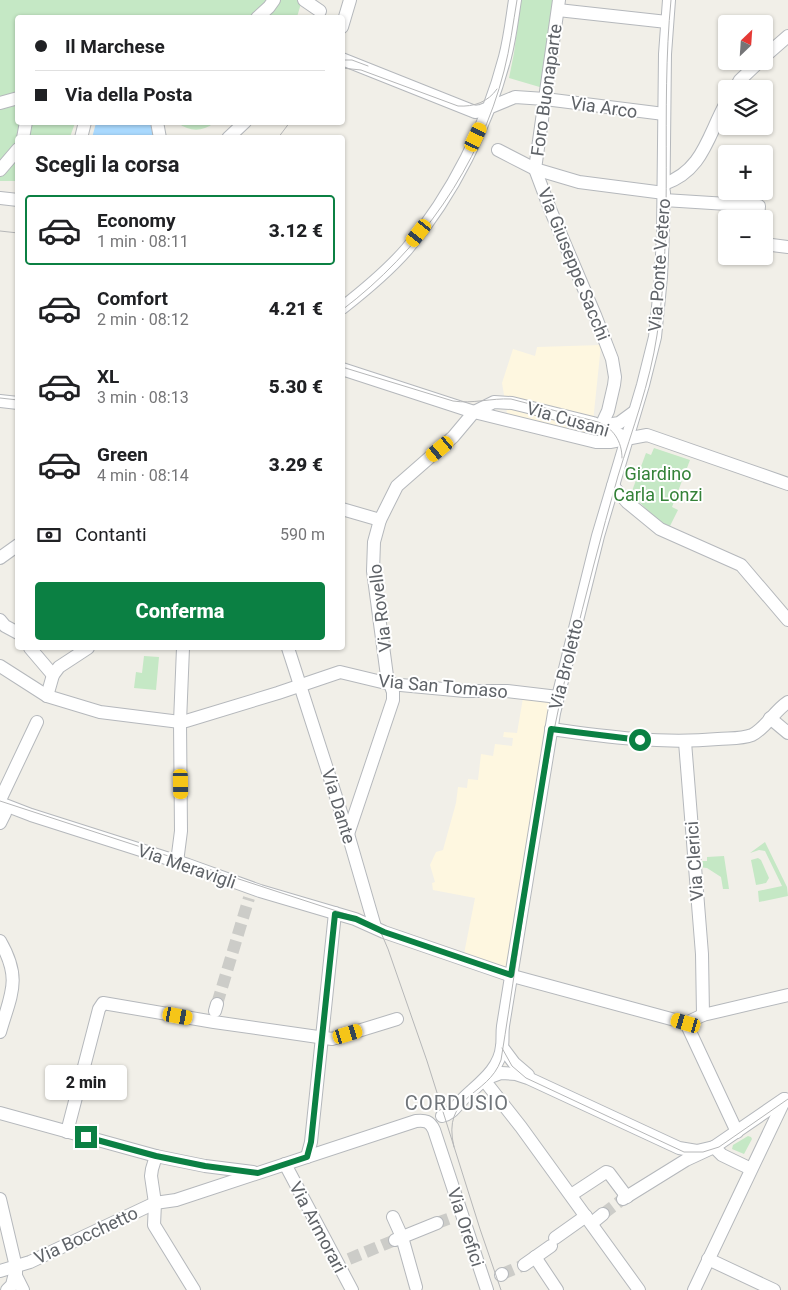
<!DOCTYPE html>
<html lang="it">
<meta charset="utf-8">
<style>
body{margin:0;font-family:Roboto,sans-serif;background:#f6f6f6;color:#202124;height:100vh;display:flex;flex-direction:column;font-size:19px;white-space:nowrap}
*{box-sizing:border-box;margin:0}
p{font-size:16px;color:#757577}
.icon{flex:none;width:28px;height:28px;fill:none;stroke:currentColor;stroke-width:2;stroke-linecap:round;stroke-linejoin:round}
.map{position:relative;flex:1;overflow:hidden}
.details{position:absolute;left:15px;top:135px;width:330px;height:515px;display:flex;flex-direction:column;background:#fff;border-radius:5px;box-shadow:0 1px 4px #0004}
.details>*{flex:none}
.hud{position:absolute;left:15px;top:15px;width:330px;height:110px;border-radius:5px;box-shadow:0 1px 4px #0004;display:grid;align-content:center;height:110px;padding:0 20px;background:#fff}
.needle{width:32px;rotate:25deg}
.fabs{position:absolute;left:718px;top:15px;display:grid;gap:10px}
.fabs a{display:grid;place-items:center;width:55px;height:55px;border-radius:5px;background:#fff;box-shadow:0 1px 4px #0004;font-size:25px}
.end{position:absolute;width:22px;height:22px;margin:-11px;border:6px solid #0b8043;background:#fff;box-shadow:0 0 0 2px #fff}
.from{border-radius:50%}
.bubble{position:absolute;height:35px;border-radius:5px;background:#fff;box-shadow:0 1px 4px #0004;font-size:16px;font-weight:800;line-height:35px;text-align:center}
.car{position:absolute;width:15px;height:30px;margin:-15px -8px;border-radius:6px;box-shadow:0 0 4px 1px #0007;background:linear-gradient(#f5c518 24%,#345 0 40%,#f5c518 0 76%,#345 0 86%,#f5c518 0)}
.hud b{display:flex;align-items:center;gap:18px;height:48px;font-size:19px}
.hud b+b{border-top:1px solid #e0e0e0}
.hud i{width:12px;height:12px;background:#202124}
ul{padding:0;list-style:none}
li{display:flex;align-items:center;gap:15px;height:70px;margin:0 10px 8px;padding:0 10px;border:2px solid transparent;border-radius:5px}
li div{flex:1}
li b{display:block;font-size:19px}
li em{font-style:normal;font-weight:800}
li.current{border-color:#0b8043}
li>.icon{width:45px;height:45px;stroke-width:1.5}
h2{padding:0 20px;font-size:22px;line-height:60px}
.pay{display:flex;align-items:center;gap:12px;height:55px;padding:0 20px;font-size:19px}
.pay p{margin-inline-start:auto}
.action{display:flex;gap:10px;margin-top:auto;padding:10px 20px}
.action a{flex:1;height:58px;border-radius:5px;background:#0b8043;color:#fff;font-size:20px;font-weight:800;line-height:58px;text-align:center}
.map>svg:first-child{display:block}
</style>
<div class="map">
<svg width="788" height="1290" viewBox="0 0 788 1290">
<rect width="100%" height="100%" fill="#f1efe8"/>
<g fill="#fef7e0">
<polygon points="601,345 591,441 508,419 502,383 513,349 535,356 537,347"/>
<polygon points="523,698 558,698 511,975 463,959 475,898 433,890 432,883 435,882 430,865 436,852 443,850 456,803 458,787 467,788 468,779 478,780 481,754 493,756 495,744 512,746 513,738 503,737 504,732 517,733"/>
</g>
<g fill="#c5e8c5">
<polygon points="0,0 302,0 297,17 18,18 18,122 75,123 70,137 18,138 17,181 0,181"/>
<polygon points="521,0 554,0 543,88 509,78 514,53"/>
<path d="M178 123H214C202 132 190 132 178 123Z"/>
<polygon points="654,448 690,460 672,507 678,510 668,530 637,500 639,494 632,491 646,453 651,455"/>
<polygon points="144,656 159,657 156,690 134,688 136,672 142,673"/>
<polygon points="765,842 787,887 788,896 759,902 758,891 782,886 765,851 759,850 750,853"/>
<polygon points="724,856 729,889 723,889 721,877 707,868 698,867 698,861 707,861 707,857"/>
<polygon points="758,858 761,860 769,878 766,883 756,885 751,860"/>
<polygon points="748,1136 751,1137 752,1139 744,1154 732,1149 733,1145"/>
</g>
<polygon fill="#aadaff" points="96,123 150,123 154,137 92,138"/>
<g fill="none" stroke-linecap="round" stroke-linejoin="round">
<g stroke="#ccccc8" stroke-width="12" stroke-dasharray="12 6" stroke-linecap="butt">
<polyline points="217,1004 249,898"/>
<polyline points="603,1214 623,1199"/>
<polyline points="437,1223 451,1218"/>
<polyline points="349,1259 395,1240"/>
<polyline points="502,1274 524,1265"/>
</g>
<g stroke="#b5b8bc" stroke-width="14">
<g id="minor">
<polyline points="304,0 320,11"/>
<polyline points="559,0 535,169 550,209 595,315 612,359 615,377 614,385 608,411 601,426"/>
<polyline points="558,10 667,22"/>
<polyline points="257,18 269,7 274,0"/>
<polyline points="342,27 350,0"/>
<polyline points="764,57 788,36"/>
<polyline points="342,59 475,112 481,111 515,97 545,99 664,114"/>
<polyline points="735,89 740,80 760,61"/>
<polyline points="0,103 18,98"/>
<polyline points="157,122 160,138"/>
<polyline points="23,138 26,122"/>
<polyline points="81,138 85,122"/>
<polyline points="228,138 245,122"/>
<polyline points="498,150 535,169 579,182 664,193"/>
<polyline points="0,170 18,149"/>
<path d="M664 184C703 171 708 135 726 103"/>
<polyline points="0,198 18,200"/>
<polyline points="664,200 759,206 758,219"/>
<polyline points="764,244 788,247"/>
<path d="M342 308C365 290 388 271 407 249 453 194 487 126 505 57 510 38 512 19 515 0"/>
<polyline points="342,369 474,412 596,442 610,442 647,435 788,484"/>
<polyline points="0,401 18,403"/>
<polyline points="474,412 494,402 512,403 593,423 627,438"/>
<polyline points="601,426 619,423 634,412"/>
<polyline points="613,486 627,502 660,529 741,565 788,620"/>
<polyline points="342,509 380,520"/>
<polyline points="0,558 18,545"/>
<polyline points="0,620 5,626 18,633"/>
<polyline points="30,648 53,675"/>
<polyline points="288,648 348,834 375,927"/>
<polyline points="0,666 47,696 100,712 180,722"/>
<polyline points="47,696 53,675 59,667 88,648"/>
<polyline points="770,718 788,733"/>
<polyline points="186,721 278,693 340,672 390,684 465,691 507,691 558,697"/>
<path d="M551 729C607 737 661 744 718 739 729 738 742 739 752 735 766 728 774 711 788 702"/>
<polyline points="685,742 702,954 703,1015"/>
<polyline points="0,800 37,722"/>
<polyline points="0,803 31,815 188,865 260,891 355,919 384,932 509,975 686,1023 703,1015 788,995"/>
<polyline points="0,804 5,813 0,823"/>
<polyline points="348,834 393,700 393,692 387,676 373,571 374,542 380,520 397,486 453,437 474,412"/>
<polyline points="177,862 181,831 180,722 183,648"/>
<path d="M0 941C22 979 11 994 0 1032"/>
<polyline points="215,1011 217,1004"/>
<polyline points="686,1023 737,1132"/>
<polyline points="502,1047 514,1063 528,1075"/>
<polyline points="485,1079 501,1073 516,1074 528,1078 679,1148 697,1151 714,1147"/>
<polyline points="484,1080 521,1127 639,1290"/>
<polyline points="0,1113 156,1156 205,1166 253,1172"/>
<path d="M442 1116C452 1114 456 1106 463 1099 478 1084 500 1070 502 1046 503 1040 502 1033 503 1026L554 713 598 536 643 385 655 337 661 277 663 234 665 54 669 0"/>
<polyline points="67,1132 99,1009 103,1003 214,1022 332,1039 397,1019"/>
<polyline points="714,1147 722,1155 751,1169"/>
<polyline points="156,1156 152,1169 151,1176 155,1203 154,1225 194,1290"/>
<polyline points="307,1157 311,1142 335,913"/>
<polyline points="285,1164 352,1290"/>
<polyline points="571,1195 606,1172 609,1173 627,1197"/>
<polyline points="0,1199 16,1267 16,1276 23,1290"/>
<polyline points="623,1199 686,1160 714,1147 784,1099"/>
<polyline points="393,1217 402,1237 416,1287"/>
<polyline points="592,1223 603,1214"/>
<polyline points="555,1238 586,1216"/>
<polyline points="395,1240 437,1223"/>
<polyline points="535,1257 557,1290"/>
<polyline points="708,1259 774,1290"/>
<polyline points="524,1265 551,1246"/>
<path d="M0 1271 30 1262 155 1203 176 1200 416 1121C425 1120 430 1121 434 1130L487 1290"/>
<polyline points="501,1275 502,1274"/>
<polyline points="7,1290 12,1285 16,1269"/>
<polyline points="694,1290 785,1099"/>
</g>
</g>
<use href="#minor" stroke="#fff" stroke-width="12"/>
<g stroke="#b6b7b8" stroke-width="1">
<polyline points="342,60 352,60 368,66"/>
<path d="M342 68 361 70 458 106C474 107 488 102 497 89"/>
<polyline points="278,138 290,122"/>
<polyline points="0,231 18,233"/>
<path d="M342 310C420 251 480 166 504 71 510 48 513 24 517 0"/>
<path d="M342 367 453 401C473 404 491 398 511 399L598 422C613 428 622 441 622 458"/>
<polyline points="0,398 18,400"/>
<polyline points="0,801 355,917 376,928 382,935 388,949 427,1061 480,1229 501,1290"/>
<polyline points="502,1048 512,1066 526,1078 684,1152 703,1152 719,1147 788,1099"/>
<path d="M454 1147C441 1094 488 1097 501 1060 523 925 538 788 571 654 586 595 601 535 618 476 632 430 650 383 657 335 674 224 660 112 671 0"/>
</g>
</g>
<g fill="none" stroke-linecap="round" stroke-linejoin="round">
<polyline stroke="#0b8043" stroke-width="6" points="86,1137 156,1156 205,1166 258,1173 307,1157 311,1142 335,914 356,919 384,932 511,975 551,729 640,740"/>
</g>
<g text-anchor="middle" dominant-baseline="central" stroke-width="4" stroke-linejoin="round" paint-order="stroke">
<g font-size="18" fill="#5f6368" stroke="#fff">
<text transform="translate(546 90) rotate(-82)">Foro Buonaparte</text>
<text transform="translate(604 107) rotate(8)">Via Arco</text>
<text transform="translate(574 264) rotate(68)">Via Giuseppe Sacchi</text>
<text transform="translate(659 265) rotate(-86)">Via Ponte Vetero</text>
<text transform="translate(568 419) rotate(16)">Via Cusani</text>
<text transform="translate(380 608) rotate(-97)">Via Rovello</text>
<text transform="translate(566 664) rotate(-76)">Via Broletto</text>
<text transform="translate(443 686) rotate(5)">Via San Tomaso</text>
<text transform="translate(339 806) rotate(73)">Via Dante</text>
<text transform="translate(694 861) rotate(-94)">Via Clerici</text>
<text transform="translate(187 866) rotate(19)">Via Meravigli</text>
<text transform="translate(318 1227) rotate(62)">Via Armorari</text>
<text transform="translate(466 1227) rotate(72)">Via Orefici</text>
<text transform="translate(86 1235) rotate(-25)">Via Bocchetto</text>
</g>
<g font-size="18" fill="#348238" stroke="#fff">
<text x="658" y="473">Giardino<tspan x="658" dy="21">Carla Lonzi</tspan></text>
</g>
<g font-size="20" letter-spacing="1" fill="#70757a" stroke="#fff">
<text x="457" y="1103">CORDUSIO</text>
</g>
</g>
</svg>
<div class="fabs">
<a><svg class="needle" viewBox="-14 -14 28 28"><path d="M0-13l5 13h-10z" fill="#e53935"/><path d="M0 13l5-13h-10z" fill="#757577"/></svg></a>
<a><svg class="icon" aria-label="layers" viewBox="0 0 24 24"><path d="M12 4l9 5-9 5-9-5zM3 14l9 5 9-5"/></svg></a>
<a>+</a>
<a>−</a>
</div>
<i class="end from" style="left:640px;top:740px"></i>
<i class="end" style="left:86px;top:1137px"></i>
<div class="bubble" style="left:45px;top:1065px;width:82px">2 min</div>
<i class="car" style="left:476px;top:137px;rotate:25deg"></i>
<i class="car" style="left:419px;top:233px;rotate:218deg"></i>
<i class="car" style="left:440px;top:449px;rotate:230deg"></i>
<i class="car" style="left:181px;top:784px;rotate:179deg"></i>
<i class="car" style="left:178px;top:1016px;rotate:100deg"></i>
<i class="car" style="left:686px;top:1023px;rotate:286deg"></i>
<i class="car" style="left:348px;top:1034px;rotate:73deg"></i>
<div class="hud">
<b><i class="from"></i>Il Marchese</b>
<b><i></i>Via della Posta</b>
</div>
<section class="details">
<h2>Scegli la corsa</h2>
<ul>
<li class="current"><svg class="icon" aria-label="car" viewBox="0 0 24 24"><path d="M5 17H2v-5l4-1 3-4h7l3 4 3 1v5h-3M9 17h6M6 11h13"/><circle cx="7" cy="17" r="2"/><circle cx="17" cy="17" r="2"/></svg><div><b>Economy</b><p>1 min · 08:11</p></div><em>3.12 €</em></li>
<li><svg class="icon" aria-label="car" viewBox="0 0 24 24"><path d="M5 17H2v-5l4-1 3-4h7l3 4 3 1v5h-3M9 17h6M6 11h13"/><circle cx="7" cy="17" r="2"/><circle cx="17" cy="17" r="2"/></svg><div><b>Comfort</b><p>2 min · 08:12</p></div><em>4.21 €</em></li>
<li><svg class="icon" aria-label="car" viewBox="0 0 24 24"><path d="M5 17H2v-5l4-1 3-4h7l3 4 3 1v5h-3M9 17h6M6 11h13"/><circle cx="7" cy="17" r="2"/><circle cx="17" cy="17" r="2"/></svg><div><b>XL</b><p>3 min · 08:13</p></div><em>5.30 €</em></li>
<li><svg class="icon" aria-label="car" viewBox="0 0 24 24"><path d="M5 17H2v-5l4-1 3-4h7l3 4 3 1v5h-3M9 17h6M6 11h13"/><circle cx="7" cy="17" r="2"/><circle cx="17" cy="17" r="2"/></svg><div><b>Green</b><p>4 min · 08:14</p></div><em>3.29 €</em></li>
</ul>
<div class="pay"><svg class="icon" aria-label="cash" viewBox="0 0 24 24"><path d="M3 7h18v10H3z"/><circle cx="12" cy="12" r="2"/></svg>Contanti<p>590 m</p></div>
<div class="action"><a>Conferma</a></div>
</section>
</div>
